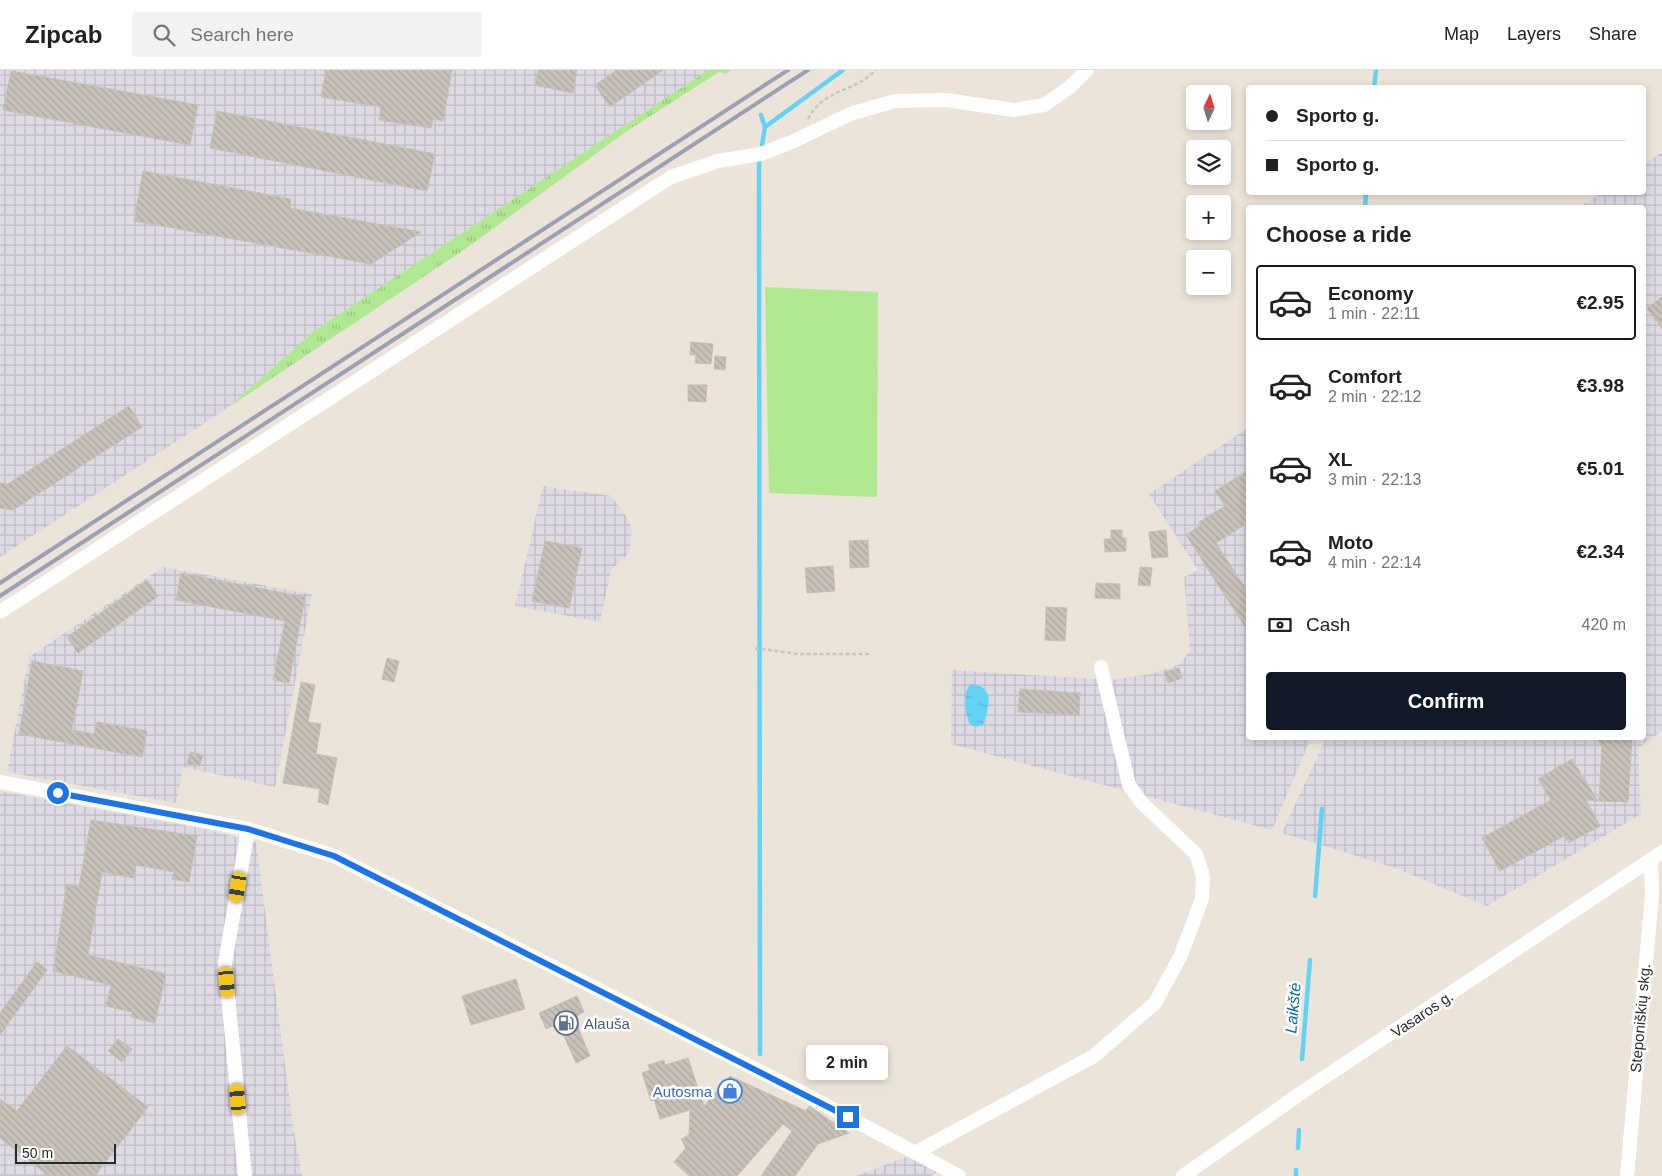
<!DOCTYPE html>
<meta charset="utf-8">
<style>
body{margin:0;font-family:Arial,sans-serif;background:#f2f2f2;color:#202124;height:100vh;display:flex;flex-direction:column;font-size:19px;white-space:nowrap}
*{box-sizing:border-box;margin:0}
p{font-size:16px;color:#757577}
.icon{flex:none;width:28px;height:28px;fill:none;stroke:currentColor;stroke-width:2;stroke-linecap:round;stroke-linejoin:round}
.map{position:relative;flex:1;overflow:hidden}
.sheet{position:absolute;left:1246px;top:135px;width:400px;height:535px;display:flex;flex-direction:column;background:#fff;border-radius:5px;box-shadow:0 2px 8px #0003}
.sheet>*{flex:none}
.guide{position:absolute;left:1246px;top:15px;width:400px;height:110px;border-radius:5px;box-shadow:0 2px 8px #0003;display:grid;align-content:center;height:110px;padding:0 20px;background:#fff}
.needle{width:32px;rotate:4deg}
.tools{position:absolute;left:1186px;top:15px;display:grid;gap:10px}
.tools a{display:grid;place-items:center;width:45px;height:45px;border-radius:5px;background:#fff;box-shadow:0 2px 8px #0003;font-size:25px}
.scale{position:absolute;left:15px;bottom:12px;width:101px;box-sizing:border-box;padding-left:5px;border:2px solid #292929;border-top:0;font-size:14px;line-height:18px;white-space:nowrap;color:#292929;-webkit-text-stroke:4px #fff;paint-order:stroke}
.end{position:absolute;width:22px;height:22px;margin:-11px;border:6px solid #1a73e8;background:#fff;box-shadow:0 0 0 2px #fff}
.from{border-radius:50%}
.bubble{position:absolute;height:35px;border-radius:5px;background:#fff;box-shadow:0 2px 8px #0003;font-size:16px;font-weight:600;line-height:35px;text-align:center}
.car{position:absolute;width:15px;height:30px;margin:-15px -8px;border-radius:6px;box-shadow:0 0 4px 1px #0007;background:linear-gradient(#f5c518 24%,#345 0 40%,#f5c518 0 76%,#345 0 86%,#f5c518 0)}
.guide b{display:flex;align-items:center;gap:18px;height:48px;font-size:19px}
.guide b+b{border-top:1px solid #e0e0e0}
.guide i{width:12px;height:12px;background:#202124}
ul{padding:0;list-style:none}
li{display:flex;align-items:center;gap:15px;height:75px;margin:0 10px 8px;padding:0 10px;border:2px solid transparent;border-radius:5px}
li div{flex:1}
li b{display:block;font-size:19px}
li em{font-style:normal;font-weight:600}
li.current{border-color:#111827}
li>.icon{width:45px;height:45px;stroke-width:1.5}
h2{padding:0 20px;font-size:22px;line-height:60px}
.pay{display:flex;align-items:center;gap:12px;height:55px;padding:0 20px;font-size:19px}
.pay p{margin-inline-start:auto}
.action{display:flex;gap:10px;margin-top:auto;padding:10px 20px}
.action a{flex:1;height:58px;border-radius:5px;background:#111827;color:#fff;font-size:20px;font-weight:600;line-height:58px;text-align:center}
header{display:flex;align-items:center;gap:30px;box-sizing:border-box;height:70px;padding:0 25px;background:#fff;border-bottom:1px solid #e0e0e0}
header strong{font-size:24px}
nav{display:flex;gap:28px;margin-inline-start:auto;font-size:18px}
.search{width:350px;height:45px;background:#f2f2f2;display:flex;align-items:center;gap:12px;box-sizing:border-box;padding:0 18px;border-radius:5px;color:#757577;font-size:19px}
.map>svg:first-child{display:block}
</style>
<header>
<strong>Zipcab</strong>
<div class="search"><svg class="icon" aria-label="search" viewBox="0 0 24 24"><circle cx="10" cy="10" r="6"/><path d="M15 15l6 6"/></svg>Search here</div>
<nav><a>Map</a><a>Layers</a><a>Share</a></nav>
</header>
<div class="map">
<svg width="1662" height="1106" viewBox="0 0 1662 1106">
<defs>
<pattern id="industrial-grid" width="8" height="8" patternUnits="userSpaceOnUse" patternTransform="scale(1.25)"><rect width="8" height="8" fill="#dddae4"/><path d="M0 4h8M4 0v8" fill="none" stroke="#bebbc4"/></pattern>
<pattern id="grass-tufts" width="24" height="20" patternUnits="userSpaceOnUse" patternTransform="scale(1.25)"><rect width="24" height="20" fill="#b0e791"/><path d="M3 7l-1-3M5 7V3M7 7l1-3M15 17l-1-3M17 17v-4M19 17l1-3" fill="none" stroke="#97c67d"/></pattern>
<pattern id="water-ripples" width="26" height="14" patternUnits="userSpaceOnUse" patternTransform="scale(1.25)"><rect width="26" height="14" fill="#63d2f7"/><path d="M2 4q2-2 4 0t4 0M15 11q2-2 4 0t4 0" fill="none" stroke="#56b4d4"/></pattern>
<pattern id="building-back-hatch" width="6" height="6" patternUnits="userSpaceOnUse" patternTransform="scale(1.25)"><rect width="6" height="6" fill="#c7c1b9"/><path d="M-1 5l2 2M0 0l6 6M5-1l2 2" fill="none" stroke="#aba69f"/></pattern>
</defs>
<rect width="100%" height="100%" fill="#ece4d9"/>
<g fill="url(#industrial-grid)">
<polygon points="0,0 708,0 314,261 229,337 0,487"/>
<polygon points="1662,82 1662,661 1638,678 1641,744 1487,836 1395,798 1282,763 1326,668 1644,668 1644,138 1579,137 1601,123 1644,122 1644,94"/>
<polygon points="1249,357 1249,668 1311,668 1272,760 951,674 952,600 1112,610 1151,604 1180,594 1190,580 1184,507 1198,500 1149,424"/>
<polygon points="543,416 611,426 626,446 632,458 630,482 611,500 600,552 515,536"/>
<polygon points="163,497 312,524 275,717 183,697 176,733 7,702 29,587"/>
<polygon points="0,721 204,759 256,772 293,1056 302,1106 0,1106"/>
<polygon points="911,1085 937,1102 931,1106 856,1106"/>
</g>
<polygon fill="url(#grass-tufts)" points="708,0 731,0 726,4 719,2 627,61 468,177 229,337 314,261"/>
<polygon fill="#b0e791" points="765,217 878,222 877,427 769,423"/>
<path fill="url(#water-ripples)" d="M971 614C996 617 989 637 983 655L976 657 970 654C965 644 962 622 971 614Z"/>
<g fill="none" stroke-linecap="round" stroke-linejoin="round">
<g stroke="#63d2f7" stroke-width="4.5">
<polyline points="1374,18 1376,0"/>
<polyline points="761,45 765,57 762,75"/>
<polyline points="765,57 843,0"/>
<polyline points="759,92 760,984"/>
<polyline points="1365,138 1366,122"/>
<polyline points="1315,826 1322,739"/>
<polyline points="1302,989 1310,890"/>
<polyline points="1298,1078 1299,1060"/>
<polyline points="1296,1106 1296,1100"/>
</g>
</g>
<g fill="url(#building-back-hatch)" stroke="#c7c0b3">
<polygon points="326,0 452,0 443,51 433,49 431,58 379,50 381,37 321,27"/>
<polygon points="538,0 577,0 573,23 535,15"/>
<polygon points="617,0 663,0 610,37 595,15"/>
<polygon points="11,1 198,35 190,75 3,40"/>
<polygon points="217,41 435,84 427,121 210,78"/>
<polygon points="143,101 291,129 290,138 421,162 371,194 134,151"/>
<polygon points="1662,227 1662,259 1647,238"/>
<polygon points="691,272 713,274 711,294 695,293 696,285 690,285"/>
<polygon points="715,286 726,287 725,300 714,299"/>
<polygon points="688,315 707,315 706,332 688,331"/>
<polygon points="129,336 142,357 13,440 0,438 0,413 8,414"/>
<polygon points="1249,400 1249,452 1216,473 1249,524 1249,563 1186,465 1201,455 1199,452 1225,436 1215,421"/>
<polygon points="1111,460 1122,460 1122,468 1126,468 1126,481 1105,482 1104,469 1111,469"/>
<polygon points="1166,460 1168,487 1152,488 1149,462"/>
<polygon points="868,470 869,497 850,498 849,471"/>
<polygon points="545,471 582,478 569,538 532,531"/>
<polygon points="833,496 835,521 807,523 805,498"/>
<polygon points="1140,497 1152,498 1150,516 1138,515"/>
<polygon points="181,503 305,527 289,613 273,610 285,551 176,530"/>
<polygon points="147,510 158,526 78,583 67,567"/>
<polygon points="1096,513 1120,514 1120,529 1095,528"/>
<polygon points="1046,537 1067,538 1065,571 1045,570"/>
<polygon points="387,588 399,591 394,612 382,609"/>
<polygon points="32,591 83,601 72,660 94,664 97,652 147,661 142,687 19,664"/>
<polygon points="1179,598 1182,608 1168,613 1164,602"/>
<polygon points="301,612 315,615 308,652 321,654 316,684 337,688 328,735 318,732 320,719 283,713"/>
<polygon points="1020,619 1080,623 1079,645 1018,642"/>
<polygon points="1596,668 1632,668 1628,732 1599,731 1602,676"/>
<polygon points="190,682 203,685 200,696 187,694"/>
<polygon points="1572,689 1598,731 1586,730 1600,756 1569,773 1564,766 1500,801 1482,768 1551,730 1538,709"/>
<polygon points="91,750 197,766 189,812 172,809 174,802 136,795 134,808 102,802 88,885 166,904 155,953 131,947 132,942 106,936 111,915 53,901 67,814 79,816"/>
<polygon points="37,892 47,900 0,965 0,943"/>
<polygon points="516,909 525,939 471,955 462,926"/>
<polygon points="577,926 584,942 577,946 579,960 590,986 576,993 564,966 553,956 546,959 539,943"/>
<polygon points="118,969 132,979 122,992 108,981"/>
<polygon points="67,976 148,1037 95,1106 49,1106 0,1068 0,1029 17,1041"/>
<polygon points="688,988 704,1036 730,1006 806,1041 809,1036 849,1063 818,1074 795,1106 761,1106 792,1061 783,1054 737,1106 689,1106 674,1092 686,1078 681,1069 689,1065 690,1040 660,1049 654,1030 651,1031 642,1003 650,1000 648,995 664,990 665,995"/>
</g>
<g fill="none" stroke-linecap="round" stroke-linejoin="round">
<g stroke="#c7c7c7" stroke-width="2.5" stroke-dasharray="4 2.5" stroke-linecap="butt">
<path d="M808 49C824 18 854 23 876 0"/>
<polyline points="755,578 798,584 870,584"/>
</g>
<g stroke="#fff" stroke-width="14">
<polyline points="0,542 671,107 718,91 761,84 794,71 850,44 895,31 946,30 1014,40 1044,35 1070,17 1087,0"/>
<polyline points="0,712 248,759 334,786 797,1020 959,1106"/>
<polyline points="917,1082 1094,986 1155,933 1181,885 1202,829 1203,806 1196,784 1142,733 1129,715 1101,597"/>
<polyline points="245,1106 225,893 248,759"/>
<polyline points="1183,1106 1304,1021 1662,782"/>
<polyline points="1627,1106 1652,824 1651,790"/>
</g>
<g stroke="#9ca0b5" stroke-width="4">
<polyline points="0,513 788,0"/>
<polyline points="0,526 808,0"/>
</g>
</g>
<g fill="none" stroke-linecap="round" stroke-linejoin="round">
<polyline stroke="#1a73e8" stroke-width="6" points="58,723 248,759 334,786 848,1047"/>
</g>
<defs>
<g id="fuel-ring" transform="scale(1.25)"><circle r="9.5" fill="#fff" stroke="#5c6f8a" stroke-width="1.5"/><path d="M-5.5-6h7V0h2V4h1.3V-2.5L3-4.5l.8-.8L6-3V5H2.5V1h-1V6h-7ZM-4.2-4.7v3.2H.2V-4.7Z" fill="#5c6f8a"/></g>
<g id="shop-ring" transform="scale(1.25)"><circle r="9.5" fill="#fff" stroke="#3f7fe0" stroke-width="1.5"/><path d="M-5-2.5h2.3a2.7 3.5 0 0 1 5.4 0H5L5.5 6h-11ZM-1.5-2.5h3a1.5 2.3 0 0 0-3 0Z" fill="#3f7fe0"/></g>
</defs>
<g fill-rule="evenodd">
<use href="#fuel-ring" x="566" y="953"/>
<use href="#shop-ring" x="730" y="1021"/>
</g>
<g text-anchor="middle" dominant-baseline="central" stroke-width="5" stroke-linejoin="round" paint-order="stroke">
<g font-size="15" fill="#292929" stroke="#fff">
<text transform="translate(1422 944) rotate(-34)">Vasaros g.</text>
<text transform="translate(1640 948) rotate(-85)">Steponiškių skg.</text>
</g>
<g font-size="15" fill="#4e5e75" stroke="#fff" text-anchor="start">
<text x="584" y="953">Alauša</text>
</g>
<g font-size="15" fill="#366cbe" stroke="#fff" text-anchor="end">
<text x="712" y="1021">Autosma</text>
</g>
<g font-size="16" font-style="italic" fill="#046da2" stroke="#fff">
<text transform="translate(1293 938) rotate(-85)">Laikštė</text>
</g>
</g>
</svg>
<div class="tools">
<a><svg class="needle" viewBox="-14 -14 28 28"><path d="M0-13l5 13h-10z" fill="#e53935"/><path d="M0 13l5-13h-10z" fill="#757577"/></svg></a>
<a><svg class="icon" aria-label="layers" viewBox="0 0 24 24"><path d="M12 4l9 5-9 5-9-5zM3 14l9 5 9-5"/></svg></a>
<a>+</a>
<a>−</a>
</div>
<div class="scale">50 m</div>
<i class="end from" style="left:58px;top:723px"></i>
<i class="end" style="left:848px;top:1047px"></i>
<div class="bubble" style="left:806px;top:975px;width:82px">2 min</div>
<i class="car" style="left:238px;top:817px;rotate:189deg"></i>
<i class="car" style="left:227px;top:912px;rotate:175deg"></i>
<i class="car" style="left:238px;top:1029px;rotate:355deg"></i>
<div class="guide">
<b><i class="from"></i>Sporto g.</b>
<b><i></i>Sporto g.</b>
</div>
<section class="sheet">
<h2>Choose a ride</h2>
<ul>
<li class="current"><svg class="icon" aria-label="car" viewBox="0 0 24 24"><path d="M5 17H2v-5l4-1 3-4h7l3 4 3 1v5h-3M9 17h6M6 11h13"/><circle cx="7" cy="17" r="2"/><circle cx="17" cy="17" r="2"/></svg><div><b>Economy</b><p>1 min · 22:11</p></div><em>€2.95</em></li>
<li><svg class="icon" aria-label="car" viewBox="0 0 24 24"><path d="M5 17H2v-5l4-1 3-4h7l3 4 3 1v5h-3M9 17h6M6 11h13"/><circle cx="7" cy="17" r="2"/><circle cx="17" cy="17" r="2"/></svg><div><b>Comfort</b><p>2 min · 22:12</p></div><em>€3.98</em></li>
<li><svg class="icon" aria-label="car" viewBox="0 0 24 24"><path d="M5 17H2v-5l4-1 3-4h7l3 4 3 1v5h-3M9 17h6M6 11h13"/><circle cx="7" cy="17" r="2"/><circle cx="17" cy="17" r="2"/></svg><div><b>XL</b><p>3 min · 22:13</p></div><em>€5.01</em></li>
<li><svg class="icon" aria-label="car" viewBox="0 0 24 24"><path d="M5 17H2v-5l4-1 3-4h7l3 4 3 1v5h-3M9 17h6M6 11h13"/><circle cx="7" cy="17" r="2"/><circle cx="17" cy="17" r="2"/></svg><div><b>Moto</b><p>4 min · 22:14</p></div><em>€2.34</em></li>
</ul>
<div class="pay"><svg class="icon" aria-label="cash" viewBox="0 0 24 24"><path d="M3 7h18v10H3z"/><circle cx="12" cy="12" r="2"/></svg>Cash<p>420 m</p></div>
<div class="action"><a>Confirm</a></div>
</section>
</div>
